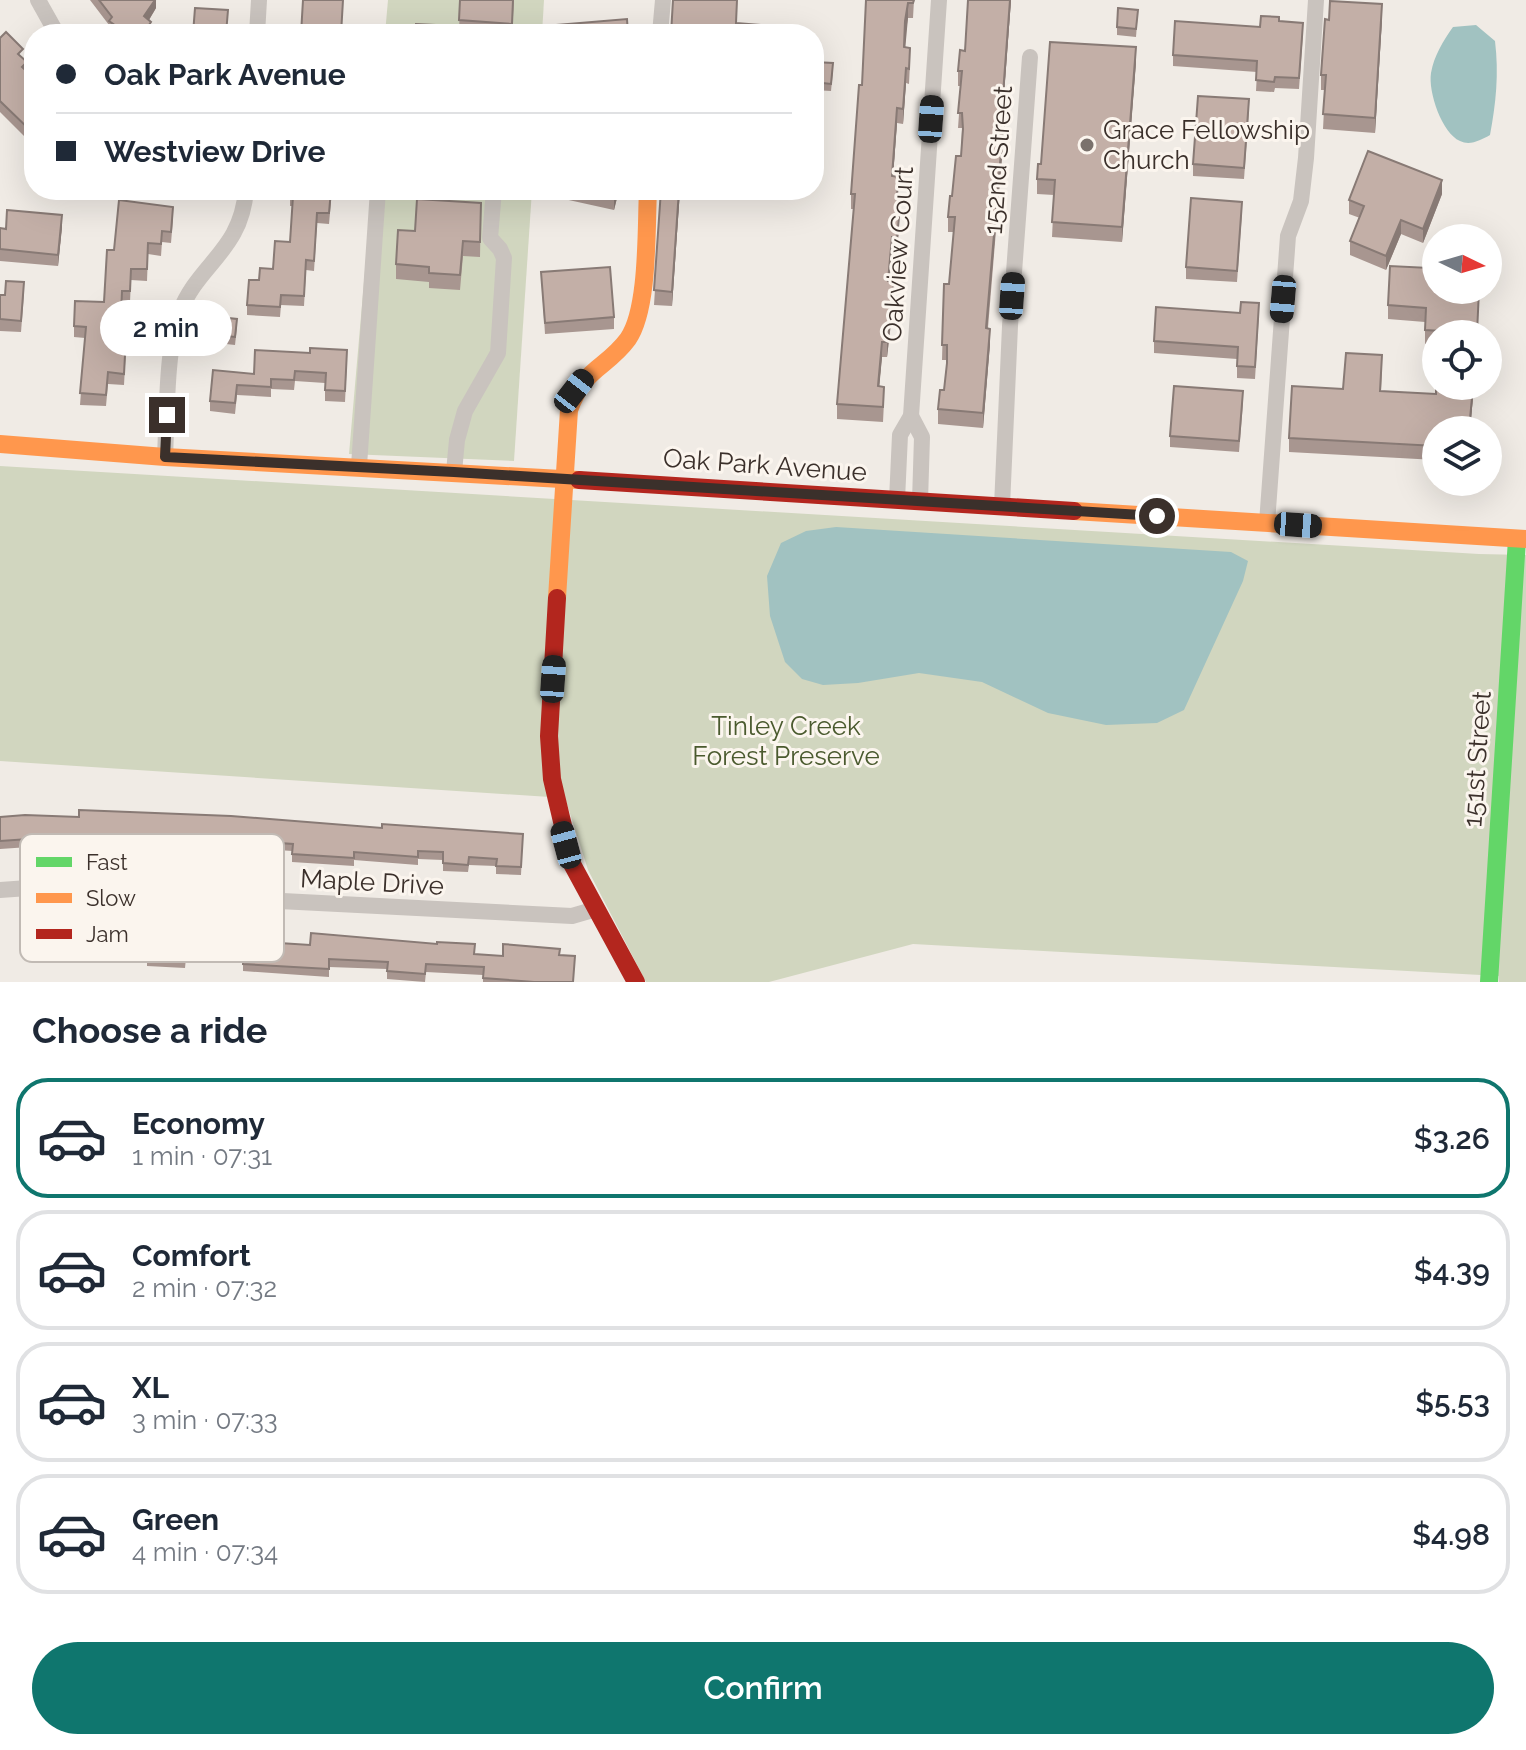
<!DOCTYPE html>
<meta charset="utf-8">
<style>
body{margin:0;font-family:Raleway,sans-serif;background:#f6f6f7;color:#1f2937;height:100vh;display:flex;flex-direction:column;font-size:30px;white-space:nowrap}
*{box-sizing:border-box;margin:0}
p{font-size:26px;color:#747a83}
.icon{flex:none;width:44px;height:44px;fill:none;stroke:currentColor;stroke-width:2;stroke-linecap:round;stroke-linejoin:round}
.map{position:relative;height:982px;overflow:hidden}
.side{display:flex;flex-direction:column;background:#fff;flex:1}
.side>*{flex:none}
.top-card{position:absolute;left:24px;top:24px;width:800px;height:176px;border-radius:32px;box-shadow:0 8px 32px #0002;display:grid;align-content:center;height:176px;padding:0 32px;background:#fff}
.needle{width:52px;rotate:95deg}
.buttons{position:absolute;left:1422px;top:224px;display:grid;gap:16px}
.buttons a{display:grid;place-items:center;width:80px;height:80px;border-radius:50%;background:#fff;box-shadow:0 8px 32px #0002;font-size:40px}
.end{position:absolute;width:36px;height:36px;margin:-18px;border:10px solid #3b302b;background:#fff;box-shadow:0 0 0 4px #fff}
.from{border-radius:50%}
.bubble{position:absolute;height:56px;border-radius:28px;background:#fff;box-shadow:0 8px 32px #0002;font-size:26px;font-weight:600;line-height:56px;text-align:center}
.car{position:absolute;width:24px;height:48px;margin:-24px -12px;border-radius:10px;box-shadow:0 0 6px 2px #0007;background:linear-gradient(#222 24%,#8ab4d8 0 40%,#222 0 76%,#8ab4d8 0 86%,#222 0)}
.top-card b{display:flex;align-items:center;gap:28px;height:76px;font-size:30px}
.top-card b+b{border-top:2px solid #e0e1e3}
.top-card i{width:20px;height:20px;background:#1f2937}
ul{padding:0;list-style:none}
li{display:flex;align-items:center;gap:24px;height:120px;margin:0 16px 12px;padding:0 16px;border:4px solid #e0e1e3;border-radius:32px}
li div{flex:1}
li b{display:block;font-size:30px}
li em{font-style:normal;font-weight:600}
li.current{border-color:#0f766e}
li>.icon{width:72px;height:72px;stroke-width:1.5}
h2{padding:0 32px;font-size:36px;line-height:96px}
.cta{display:flex;gap:16px;margin-top:auto;padding:16px 32px}
.cta a{flex:1;height:92px;border-radius:48px;background:#0f766e;color:#fff;font-size:32px;font-weight:600;line-height:92px;text-align:center}
.map>svg:first-child{display:block}
</style>
<div class="map">
<svg width="1526" height="982" viewBox="0 0 1526 982">
<rect width="100%" height="100%" fill="#f0ebe5"/>
<g fill="#d1d6bf">
<polygon points="388,0 544,0 542,34 385,34"/>
<polygon points="372,190 532,190 514,461 349,454"/>
<polygon points="0,466 1479,554 1526,555 1526,982 1499,982 1499,976 913,944 769,982 646,982 588,870 565,798 0,761"/>
</g>
<g fill="#a1c2c1">
<path d="M1476 25 1495 41C1499 74 1496 103 1490 135 1481 140 1470 146 1460 141 1442 133 1428 92 1431 73 1434 56 1443 41 1453 27Z"/>
<polygon points="836,527 1231,552 1248,561 1243,581 1184,710 1157,723 1106,725 1048,713 982,682 919,673 858,683 823,685 802,679 785,662 770,616 767,576 781,543 806,531"/>
</g>
<g fill="none" stroke-linecap="round" stroke-linejoin="round">
<g stroke="#c9c3be" stroke-width="16">
<polyline points="38,0 57,34"/>
<polyline points="257,34 259,0"/>
<polyline points="660,34 663,0"/>
<polyline points="911,416 922,437 920,501"/>
<path d="M165 457C167 417 166 350 179 314 198 263 241 252 246 190"/>
<polyline points="359,466 378,190"/>
<polyline points="454,472 457,440 465,411 498,353 504,258 500,249 490,238 494,190"/>
<polyline points="897,500 900,435 911,416 939,0"/>
<polyline points="1002,506 1010,326 1030,57"/>
<polyline points="1267,523 1288,236 1301,201 1306,158 1316,0"/>
<polyline points="0,890 28,888 572,916 596,909"/>
</g>
<polyline stroke="#63d668" stroke-width="18" points="1489,982 1517,539"/>
<g stroke="#ff974d" stroke-width="18">
<polyline points="0,444 165,457 579,480"/>
<polyline points="1074,511 1526,539"/>
<path d="M557 598 569 410C584 367 606 369 628 339 649 309 646 228 648 190"/>
</g>
<g stroke="#b3261e" stroke-width="18">
<polyline points="579,480 1074,511"/>
<polyline points="557,598 549,736 552,779 572,864 636,982"/>
</g>
</g>
<g fill="#a89690">
<polygon points="90,0 156,0 156,8 149,20 151,33 111,34 109,33 109,25"/>
<polygon points="460,0 514,0 512,34 459,32"/>
<polygon points="866,0 914,0 913,18 908,18 905,36 905,47 910,63 909,84 906,83 903,124 897,123 893,176 898,192 897,217 899,232 897,252 892,252 889,281 894,297 887,357 882,357 879,386 884,402 883,422 837,419 837,404 854,209 851,209 851,194 862,85"/>
<polygon points="968,0 1011,0 1004,94 1006,109 988,328 990,344 983,428 938,424 938,409 944,390 947,360 942,360 944,284 949,284 954,232 948,232 948,217 961,156 962,128 958,128 961,86 958,86 958,71 965,51"/>
<polygon points="1138,10 1136,37 1117,35 1117,27"/>
<polygon points="1382,19 1375,133 1323,129 1325,90 1321,90 1321,75 1329,20"/>
<polygon points="1279,21 1303,33 1299,89 1275,88 1274,92 1256,91 1257,72 1173,66 1173,55"/>
<polygon points="0,38 23,58 27,71 34,78 34,146 0,112"/>
<polygon points="814,62 833,71 831,91 814,90"/>
<polygon points="1136,62 1122,242 1052,237 1054,195 1037,194 1037,179 1041,164"/>
<polygon points="1249,111 1244,179 1193,176 1193,164"/>
<polygon points="34,152 34,168 31,166 31,155"/>
<polygon points="99,190 124,190 123,194"/>
<polygon points="163,190 199,190 198,197 163,193"/>
<polygon points="290,190 332,190 329,224 317,223 314,271 306,270 304,306 281,305 280,317 247,315 247,305 259,280 273,269 290,242 293,206 290,206"/>
<polygon points="546,190 619,190 614,210 546,195"/>
<polygon points="661,190 680,190 672,306 654,305"/>
<polygon points="1442,194 1423,243 1401,234 1386,270 1350,255 1350,241 1360,218 1349,214 1349,200"/>
<polygon points="481,203 480,257 463,256 460,290 429,288 429,282 396,279 396,264 415,231"/>
<polygon points="1242,213 1237,282 1186,279 1186,267"/>
<polygon points="173,219 171,243 162,242 161,256 148,254 147,281 131,280 130,302 122,302 121,316 127,328 124,385 108,384 106,406 80,405 85,338 74,337 74,326 104,302 114,250"/>
<polygon points="62,227 58,266 0,261 0,228"/>
<polygon points="1429,268 1477,334 1436,334 1436,345 1425,344 1425,322 1388,319 1388,305"/>
<polygon points="541,272 614,317 614,329 545,334"/>
<polygon points="24,294 21,332 0,331 0,295"/>
<polygon points="1259,314 1255,379 1237,378 1237,359 1154,353 1154,341"/>
<polygon points="237,327 235,345 217,343 217,335"/>
<polygon points="347,361 345,402 325,401 325,383 295,381 294,390 271,389 271,397 237,395 235,414 210,411 210,401 254,374"/>
<polygon points="1382,369 1381,391 1436,394 1436,386 1474,386 1470,430 1436,430 1436,460 1289,452 1289,438 1343,389"/>
<polygon points="1243,403 1239,452 1170,447 1170,436"/>
<polygon points="0,817 382,828 523,834 521,875 496,874 496,866 469,865 468,872 443,871 443,860 418,859 418,865 354,860 354,866 292,862 292,851 249,848 248,859 229,858 229,848 199,846 198,857 146,855 146,844 117,842 117,849 29,847 0,849"/>
<polygon points="49,921 168,937 503,956 559,955 574,982 483,982 483,975 426,972 425,982 387,979 387,969 329,967 329,977 243,971 243,961 186,958 185,968 147,966 147,956 86,953 86,962 48,960"/>
</g>
<g fill="#887a75">
<polygon points="155,0 156,0 156,8 144,28 144,16"/>
<polygon points="1010,0 1011,0 1003,109 1003,94"/>
<polygon points="908,3 908,18 904,62 905,21"/>
<polygon points="1382,4 1382,19 1375,133 1375,118"/>
<polygon points="151,22 151,33 143,34"/>
<polygon points="1136,47 1136,62 1122,242 1122,227"/>
<polygon points="906,68 906,83 903,124 903,109"/>
<polygon points="1006,94 1006,109 986,343 986,328"/>
<polygon points="897,108 897,123 892,191 892,176"/>
<polygon points="1442,180 1442,194 1423,243 1423,229"/>
<polygon points="615,190 619,190 614,210 614,195"/>
<polygon points="679,190 680,190 672,306 672,292"/>
<polygon points="62,215 62,227 58,266 58,255"/>
<polygon points="1401,220 1401,234 1386,270 1386,256"/>
<polygon points="892,237 892,252 888,296 888,281"/>
<polygon points="894,282 894,297 887,357 887,342"/>
<polygon points="990,329 990,344 983,428 983,413"/>
<polygon points="882,342 882,357 878,401 878,386"/>
<polygon points="1473,386 1474,386 1470,430 1469,430"/>
</g>
<g fill="#c3afa7" stroke="#887a75" stroke-width="2">
<polygon points="99,0 155,0 144,16 151,22 143,34 115,34 119,28 109,21 112,17"/>
<polygon points="303,0 343,0 341,34 301,34"/>
<polygon points="460,0 513,0 512,24 459,20"/>
<polygon points="673,0 737,0 736,23 760,25 760,34 671,34"/>
<polygon points="866,0 914,0 913,3 908,3 905,21 904,47 910,48 909,69 906,68 903,109 897,108 892,176 898,177 896,217 899,217 897,237 892,237 888,281 894,282 887,342 882,342 878,386 884,387 883,407 837,404 855,194 851,194 859,85 862,85"/>
<polygon points="968,0 1010,0 1003,94 1006,94 986,328 990,329 983,413 938,409 940,390 944,390 947,363 947,345 942,345 944,284 949,284 955,217 948,217 950,196 952,196 956,156 961,156 963,129 962,113 958,113 962,71 958,71 960,50 965,51"/>
<polygon points="1330,1 1382,4 1375,118 1323,114 1326,75 1321,75 1325,19 1329,20"/>
<polygon points="195,8 228,10 226,34 193,34"/>
<polygon points="1118,8 1138,10 1136,29 1117,27"/>
<polygon points="1261,16 1279,17 1279,21 1303,23 1299,78 1275,77 1274,82 1256,80 1257,61 1173,55 1175,21 1260,27"/>
<polygon points="627,19 628,34 558,34 557,25"/>
<polygon points="416,24 435,25 435,34 416,34"/>
<polygon points="6,32 23,49 18,54 27,62 22,67 34,78 34,90 29,95 34,100 34,134 0,101 0,38"/>
<polygon points="1050,42 1136,47 1122,227 1052,222 1055,180 1037,179 1038,164 1041,164"/>
<polygon points="814,62 833,63 831,84 814,82"/>
<polygon points="1198,96 1249,99 1244,168 1193,164"/>
<polygon points="1368,151 1442,180 1423,229 1401,220 1386,256 1350,241 1364,206 1349,200"/>
<polygon points="290,190 331,190 329,213 317,213 314,261 306,260 304,296 281,295 280,307 247,305 249,280 259,280 260,268 273,269 275,241 290,242 293,196 290,196"/>
<polygon points="591,190 615,190 614,195"/>
<polygon points="661,190 679,190 672,292 654,290"/>
<polygon points="1191,198 1242,202 1237,271 1186,267"/>
<polygon points="417,199 481,203 480,242 463,241 460,275 429,273 429,267 396,264 398,230 415,231"/>
<polygon points="119,200 173,207 171,232 162,231 161,244 148,243 147,269 131,269 130,291 122,291 121,316 127,317 124,374 108,372 106,395 80,393 86,327 74,326 75,301 104,302 107,250 114,250"/>
<polygon points="7,210 62,215 58,255 0,249 0,228 6,229"/>
<polygon points="1430,251 1436,251 1436,290 1479,290 1477,333 1425,330 1426,308 1388,305 1390,266 1429,268"/>
<polygon points="610,267 614,317 545,323 541,272"/>
<polygon points="6,281 24,282 21,321 0,319 0,295 5,295"/>
<polygon points="1241,302 1259,303 1255,367 1237,366 1238,347 1154,341 1156,307 1240,313"/>
<polygon points="219,317 237,319 235,337 217,335"/>
<polygon points="310,348 347,350 345,391 325,390 326,373 295,371 294,380 271,379 271,387 237,385 235,403 210,401 213,370 254,374 255,350 310,353"/>
<polygon points="1346,353 1382,355 1380,391 1436,394 1436,386 1473,386 1469,430 1436,430 1436,446 1289,438 1292,386 1343,389"/>
<polygon points="1174,386 1243,391 1239,441 1170,436"/>
<polygon points="79,810 231,816 382,828 382,824 523,834 521,867 496,866 497,859 469,857 468,865 443,863 443,852 418,851 418,857 354,852 354,858 292,854 293,844 249,841 248,852 229,850 230,840 199,838 198,849 146,847 147,836 117,834 117,842 29,839 0,841 0,817 25,815 79,817"/>
<polygon points="49,921 169,925 168,937 197,938 197,928 265,930 264,942 310,945 311,933 437,944 437,942 475,944 474,954 503,956 503,944 560,949 559,955 575,956 573,982 534,982 483,978 484,967 426,964 425,974 387,971 388,962 329,959 329,969 243,964 244,953 186,950 185,961 147,959 147,948 86,945 86,954 48,952"/>
</g>
<g fill="none" stroke-linecap="round" stroke-linejoin="round">
<polyline stroke="#3b302b" stroke-width="10" points="167,415 165,457 454,472 1157,516"/>
</g>
<circle fill="#7a716c" stroke="#fbf5ee" stroke-width="3" cx="1087" cy="145" r="8"/>
<g text-anchor="middle" dominant-baseline="central" stroke-width="6" stroke-linejoin="round" paint-order="stroke">
<g font-size="26" fill="#3b302b" stroke="#fbf5ee" text-anchor="start">
<text x="1103" y="130">Grace Fellowship<tspan x="1103" dy="30">Church</tspan></text>
</g>
<g font-size="26" fill="#3b302b" stroke="#fbf5ee">
<text transform="translate(998 160) rotate(-86)">152nd Street</text>
<text transform="translate(898 254) rotate(-86)">Oakview Court</text>
<text transform="translate(765 465) rotate(4)">Oak Park Avenue</text>
<text transform="translate(1477 759) rotate(-86)">151st Street</text>
<text transform="translate(372 882) rotate(3)">Maple Drive</text>
</g>
<g font-size="26" fill="#4a5a2e" stroke="#fbf5ee">
<text x="786" y="726">Tinley Creek<tspan x="786" dy="30">Forest Preserve</tspan></text>
</g>
</g>
<rect x="20" y="834" width="264" height="128" rx="12" fill="#fbf5ee" stroke="#c1bab4" stroke-width="2"/>
<rect x="36" y="857" width="36" height="10" fill="#63d668"/>
<rect x="36" y="893" width="36" height="10" fill="#ff974d"/>
<rect x="36" y="929" width="36" height="10" fill="#b3261e"/>
<g font-size="22" fill="#3b302b">
<text x="86" y="870">Fast</text>
<text x="86" y="906">Slow</text>
<text x="86" y="942">Jam</text>
</g>
</svg>
<div class="buttons">
<a><svg class="needle" viewBox="-14 -14 28 28"><path d="M0-13l5 13h-10z" fill="#e53935"/><path d="M0 13l5-13h-10z" fill="#747a83"/></svg></a>
<a><svg class="icon" aria-label="locate" viewBox="0 0 24 24"><circle cx="12" cy="12" r="6"/><path d="M12 2v4M12 18v4M2 12h4M18 12h4"/></svg></a>
<a><svg class="icon" aria-label="layers" viewBox="0 0 24 24"><path d="M12 4l9 5-9 5-9-5zM3 14l9 5 9-5"/></svg></a>
</div>
<i class="end from" style="left:1157px;top:516px"></i>
<i class="end" style="left:167px;top:415px"></i>
<div class="bubble" style="left:100px;top:300px;width:132px">2 min</div>
<i class="car" style="left:931px;top:119px;rotate:4deg"></i>
<i class="car" style="left:1012px;top:296px;rotate:4deg"></i>
<i class="car" style="left:1283px;top:299px;rotate:185deg"></i>
<i class="car" style="left:574px;top:391px;rotate:38deg"></i>
<i class="car" style="left:1298px;top:525px;rotate:94deg"></i>
<i class="car" style="left:553px;top:679px;rotate:4deg"></i>
<i class="car" style="left:566px;top:845px;rotate:345deg"></i>
<div class="top-card">
<b><i class="from"></i>Oak Park Avenue</b>
<b><i></i>Westview Drive</b>
</div>
</div>
<section class="side">
<h2>Choose a ride</h2>
<ul>
<li class="current"><svg class="icon" aria-label="car" viewBox="0 0 24 24"><path d="M5 17H2v-5l4-1 3-4h7l3 4 3 1v5h-3M9 17h6M6 11h13"/><circle cx="7" cy="17" r="2"/><circle cx="17" cy="17" r="2"/></svg><div><b>Economy</b><p>1 min · 07:31</p></div><em>$3.26</em></li>
<li><svg class="icon" aria-label="car" viewBox="0 0 24 24"><path d="M5 17H2v-5l4-1 3-4h7l3 4 3 1v5h-3M9 17h6M6 11h13"/><circle cx="7" cy="17" r="2"/><circle cx="17" cy="17" r="2"/></svg><div><b>Comfort</b><p>2 min · 07:32</p></div><em>$4.39</em></li>
<li><svg class="icon" aria-label="car" viewBox="0 0 24 24"><path d="M5 17H2v-5l4-1 3-4h7l3 4 3 1v5h-3M9 17h6M6 11h13"/><circle cx="7" cy="17" r="2"/><circle cx="17" cy="17" r="2"/></svg><div><b>XL</b><p>3 min · 07:33</p></div><em>$5.53</em></li>
<li><svg class="icon" aria-label="car" viewBox="0 0 24 24"><path d="M5 17H2v-5l4-1 3-4h7l3 4 3 1v5h-3M9 17h6M6 11h13"/><circle cx="7" cy="17" r="2"/><circle cx="17" cy="17" r="2"/></svg><div><b>Green</b><p>4 min · 07:34</p></div><em>$4.98</em></li>
</ul>
<div class="cta"><a>Confirm</a></div>
</section>
